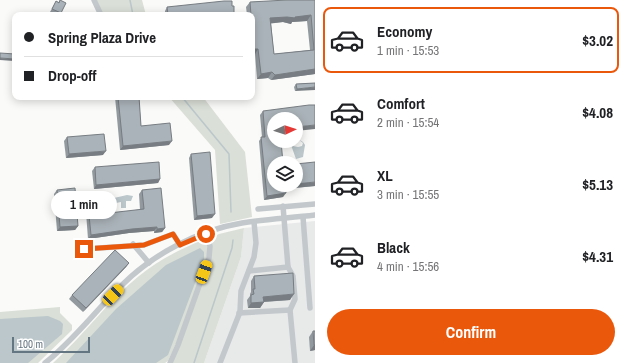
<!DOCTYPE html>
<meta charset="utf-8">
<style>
body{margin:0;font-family:"Archivo Narrow",sans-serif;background:#f6f6f6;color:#202124;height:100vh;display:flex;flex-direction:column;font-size:15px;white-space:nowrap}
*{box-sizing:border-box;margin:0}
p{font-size:13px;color:#757577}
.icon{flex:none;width:22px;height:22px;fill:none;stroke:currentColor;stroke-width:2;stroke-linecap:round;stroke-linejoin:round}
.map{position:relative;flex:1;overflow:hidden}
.drawer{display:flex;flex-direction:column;background:#fff;width:312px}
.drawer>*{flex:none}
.hud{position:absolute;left:12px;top:12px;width:243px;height:88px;border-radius:8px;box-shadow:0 2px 10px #0003;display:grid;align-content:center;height:88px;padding:0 12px;background:#fff}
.needle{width:26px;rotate:86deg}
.tools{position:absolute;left:267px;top:112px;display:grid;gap:8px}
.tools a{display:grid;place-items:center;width:36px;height:36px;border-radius:50%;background:#fff;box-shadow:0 2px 10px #0003;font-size:20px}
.scale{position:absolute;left:12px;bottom:10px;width:78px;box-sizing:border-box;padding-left:4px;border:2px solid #657683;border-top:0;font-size:11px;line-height:14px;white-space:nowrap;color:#657683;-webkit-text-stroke:3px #fff;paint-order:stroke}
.end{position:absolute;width:18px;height:18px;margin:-9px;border:5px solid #ea580c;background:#fff;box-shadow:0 0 0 2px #fff}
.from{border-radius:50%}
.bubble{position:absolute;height:28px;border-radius:14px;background:#fff;box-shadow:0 2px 10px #0003;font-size:13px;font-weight:700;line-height:28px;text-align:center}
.car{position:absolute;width:12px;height:24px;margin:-12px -6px;border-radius:5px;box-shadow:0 0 3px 1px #0007;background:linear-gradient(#f5c518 24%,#345 0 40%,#f5c518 0 76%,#345 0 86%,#f5c518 0)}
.hud b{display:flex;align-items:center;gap:14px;height:38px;font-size:15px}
.hud b+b{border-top:1px solid #e0e0e0}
.hud i{width:10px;height:10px;background:#202124}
ul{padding:7px 0 0;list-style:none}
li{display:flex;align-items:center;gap:12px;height:66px;margin:0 8px 6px;padding:0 4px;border:2px solid transparent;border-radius:8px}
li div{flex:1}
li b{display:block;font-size:15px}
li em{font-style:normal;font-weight:700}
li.selected{border-color:#ea580c}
li>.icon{width:36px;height:36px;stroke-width:1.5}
.cta{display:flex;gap:8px;margin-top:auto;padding:8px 12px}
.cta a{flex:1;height:46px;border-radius:24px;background:#ea580c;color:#fff;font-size:16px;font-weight:700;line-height:46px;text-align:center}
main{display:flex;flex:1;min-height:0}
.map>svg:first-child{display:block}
</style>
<main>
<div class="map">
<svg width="315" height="363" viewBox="0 0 315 363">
<rect width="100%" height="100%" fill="#fafaf8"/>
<polygon fill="#e8e9e9" points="315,221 315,363 204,363 241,257 244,228"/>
<g fill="#dadfd7">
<polygon points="96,0 142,0 146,15 102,15"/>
<polygon points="169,97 203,97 245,152 252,217 220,224 215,150"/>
<polygon points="244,228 241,257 204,363 172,363 210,260 210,239 219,234"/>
<path d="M203 240 207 242 208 253 180 335 168 361 165 363H53C83 336 107 302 139 276 159 260 180 249 203 240Z"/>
<polygon points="60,307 60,313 72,325 72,330 38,363 0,363 0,312"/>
</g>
<g fill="#bbc7cb">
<polygon points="298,139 303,142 305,145 303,157 296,159 291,145 294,141 293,146 298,147 302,146 303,143"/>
<polygon points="127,195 133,196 131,201 126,201 126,208 121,208 121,202 116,203 114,198"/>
<polygon points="200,248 204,252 204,259 168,355 156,363 66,363 116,309 166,265"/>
<polygon points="48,316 60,321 63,324 62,334 28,363 0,363 0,319"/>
</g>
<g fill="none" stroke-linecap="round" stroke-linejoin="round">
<g stroke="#bbc7cb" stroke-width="1.5">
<polyline points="130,0 133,15"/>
<polyline points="182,97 229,154 231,212"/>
<polyline points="194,363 232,248 233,240"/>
</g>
<g stroke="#c3c8cc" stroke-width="5.5">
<polyline points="94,0 101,15"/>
<polyline points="283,206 288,267 293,276 295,299 290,310 295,363"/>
<polyline points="258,209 315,204"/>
<polyline points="303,217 310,308"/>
<polyline points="133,244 149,263"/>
<polyline points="84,249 144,245 173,234 180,245"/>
<polyline points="249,271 288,267"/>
<polyline points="239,313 290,310"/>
<path d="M45 363C74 340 96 310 122 285 153 254 199 230 242 223 266 219 291 218 315 215"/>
<polyline points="170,363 178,345 209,258 210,246 206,234"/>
<polyline points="220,363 240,312 241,291 254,257 256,243 254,222"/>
</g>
</g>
<g fill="#929a9f" fill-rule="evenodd">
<polygon points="60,0 61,13 60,15 57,15 50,12 56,1 59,2"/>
<path d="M315 0V74L271 80 268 78 257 79 255 54H252V15H247L246 7 250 2ZM307 21 310 50 274 54 271 23 283 22 291 24 292 22Z"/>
<polygon points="167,7 234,15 165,15 165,11"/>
<polygon points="315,83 295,91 294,87 296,84"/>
<polygon points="115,97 139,97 141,126 169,145 120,150"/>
<polygon points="263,111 274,119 274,163 315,186 285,189 283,197 264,200 259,141 262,137 260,115"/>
<polygon points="67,137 103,155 66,158 64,141"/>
<polygon points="191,154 212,218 194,220 189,158"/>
<polygon points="95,167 160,179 158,183 94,189 92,171"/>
<polygon points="57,190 78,226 75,230 57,231 54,194"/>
<polygon points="142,190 165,228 162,232 154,233 154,231 129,233 88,239 85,199 87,195 109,213 140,210 139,194"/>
<polygon points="129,263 126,267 83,312 69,299 72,295"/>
<polygon points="254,276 290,300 264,302 260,308 248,308 247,300 250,296 250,294 251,292 251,281"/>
<polygon points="313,331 315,331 315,350 310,351 309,337"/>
</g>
<g fill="#777d82">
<polygon points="311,15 307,21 292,22 291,24 283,22 267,24 270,18"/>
<polygon points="254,49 258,49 255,54 252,54 252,52"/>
<polygon points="0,58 15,59 15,60 14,61 0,60"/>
<polygon points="315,69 315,74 271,80 275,75"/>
<polygon points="272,72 268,78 257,79 261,74"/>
<polygon points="315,87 315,90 295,91 297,89"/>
<polygon points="315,125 315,129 296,131 296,127"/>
<polygon points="172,141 169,145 120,150 123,146"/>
<polygon points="106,151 103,155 66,158 69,154"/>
<polygon points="160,179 158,183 94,189 96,185"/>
<polygon points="315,182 315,186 282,189 285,185 296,185 296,184"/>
<polygon points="286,193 283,197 264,200 267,196"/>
<polygon points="215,214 212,218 194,220 197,216"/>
<polygon points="78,226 75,230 57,231 60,227"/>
<polygon points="157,227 154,231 129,233 88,239 91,235 132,229"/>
<polygon points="165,228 162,232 154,233 157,229"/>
<polygon points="129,263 126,267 83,312 86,308"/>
<polygon points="294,294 290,300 260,302 263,297"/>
<polygon points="264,302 260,308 248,308 251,303"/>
<polygon points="314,345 315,345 315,350 310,351"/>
</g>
<g fill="#aab3b9" stroke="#777d82" fill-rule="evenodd">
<polygon points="60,0 66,3 61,13 52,9 56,1 59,3"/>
<path d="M287 0H315V69L275 75 272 72 261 74 258 49H254L252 26V15H251L250 2ZM311 15 314 50 274 54 270 18 287 17 295 18V17Z"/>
<polygon points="224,1 232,1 232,6 234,6 234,15 168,15 167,7"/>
<polygon points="0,53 15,54 15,59 0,58"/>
<polygon points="315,83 315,87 297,89 296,84"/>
<polygon points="118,97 139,97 141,126 170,123 172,141 123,146"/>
<polygon points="309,105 315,105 315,125 296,127 296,119 274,119 274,141 281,141 283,163 274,163 274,185 288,185 285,185 286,193 267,196 261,137 265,137 263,111"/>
<polygon points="104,134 106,151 69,154 67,137"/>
<polygon points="210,152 215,214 197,216 191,154"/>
<polygon points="159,162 160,179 96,185 95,167"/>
<polygon points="315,162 315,182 296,184 296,164"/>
<polygon points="75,188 78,226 60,227 57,190"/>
<polygon points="161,188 165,228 157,229 157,227 132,229 91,235 87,195 107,193 109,213 144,209 142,190"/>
<polygon points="115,250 129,263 86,308 72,295"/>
<polygon points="293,273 294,294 263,297 264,302 251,303 251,295 254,294 253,289 255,289 254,276"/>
<polygon points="313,331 315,331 315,345 314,345"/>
</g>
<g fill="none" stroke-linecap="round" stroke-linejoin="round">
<polyline stroke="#ea580c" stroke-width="5" points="84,249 144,245 173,234 180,245 206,234"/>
</g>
</svg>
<div class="tools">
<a><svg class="needle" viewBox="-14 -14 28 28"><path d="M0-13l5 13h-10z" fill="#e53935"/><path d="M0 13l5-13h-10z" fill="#757577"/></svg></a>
<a><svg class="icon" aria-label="layers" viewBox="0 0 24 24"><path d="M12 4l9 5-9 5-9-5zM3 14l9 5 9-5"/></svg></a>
</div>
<div class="scale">100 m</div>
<i class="end from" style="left:206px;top:234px"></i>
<i class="end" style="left:84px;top:249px"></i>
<div class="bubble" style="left:51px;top:191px;width:66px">1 min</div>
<i class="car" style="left:204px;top:272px;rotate:20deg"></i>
<i class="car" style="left:113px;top:295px;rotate:44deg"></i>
<div class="hud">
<b><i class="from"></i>Spring Plaza Drive</b>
<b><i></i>Drop-off</b>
</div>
</div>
<section class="drawer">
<ul>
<li class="selected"><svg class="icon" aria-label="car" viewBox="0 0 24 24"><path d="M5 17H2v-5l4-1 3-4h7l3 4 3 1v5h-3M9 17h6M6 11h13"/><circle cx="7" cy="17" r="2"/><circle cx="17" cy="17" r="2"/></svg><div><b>Economy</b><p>1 min · 15:53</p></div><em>$3.02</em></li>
<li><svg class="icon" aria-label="car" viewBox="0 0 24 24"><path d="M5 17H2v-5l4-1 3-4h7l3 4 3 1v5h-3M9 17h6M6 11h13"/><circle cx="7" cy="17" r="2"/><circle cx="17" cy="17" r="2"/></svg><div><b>Comfort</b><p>2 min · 15:54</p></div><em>$4.08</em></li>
<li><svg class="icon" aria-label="car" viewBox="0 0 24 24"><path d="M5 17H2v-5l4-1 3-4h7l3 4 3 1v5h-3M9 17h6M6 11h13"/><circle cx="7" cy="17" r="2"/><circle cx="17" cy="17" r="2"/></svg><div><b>XL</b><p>3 min · 15:55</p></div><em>$5.13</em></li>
<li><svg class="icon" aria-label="car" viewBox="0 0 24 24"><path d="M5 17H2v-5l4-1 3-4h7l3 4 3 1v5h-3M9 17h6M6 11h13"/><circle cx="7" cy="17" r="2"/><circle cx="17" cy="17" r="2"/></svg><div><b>Black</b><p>4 min · 15:56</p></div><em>$4.31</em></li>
</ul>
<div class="cta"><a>Confirm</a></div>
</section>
</main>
